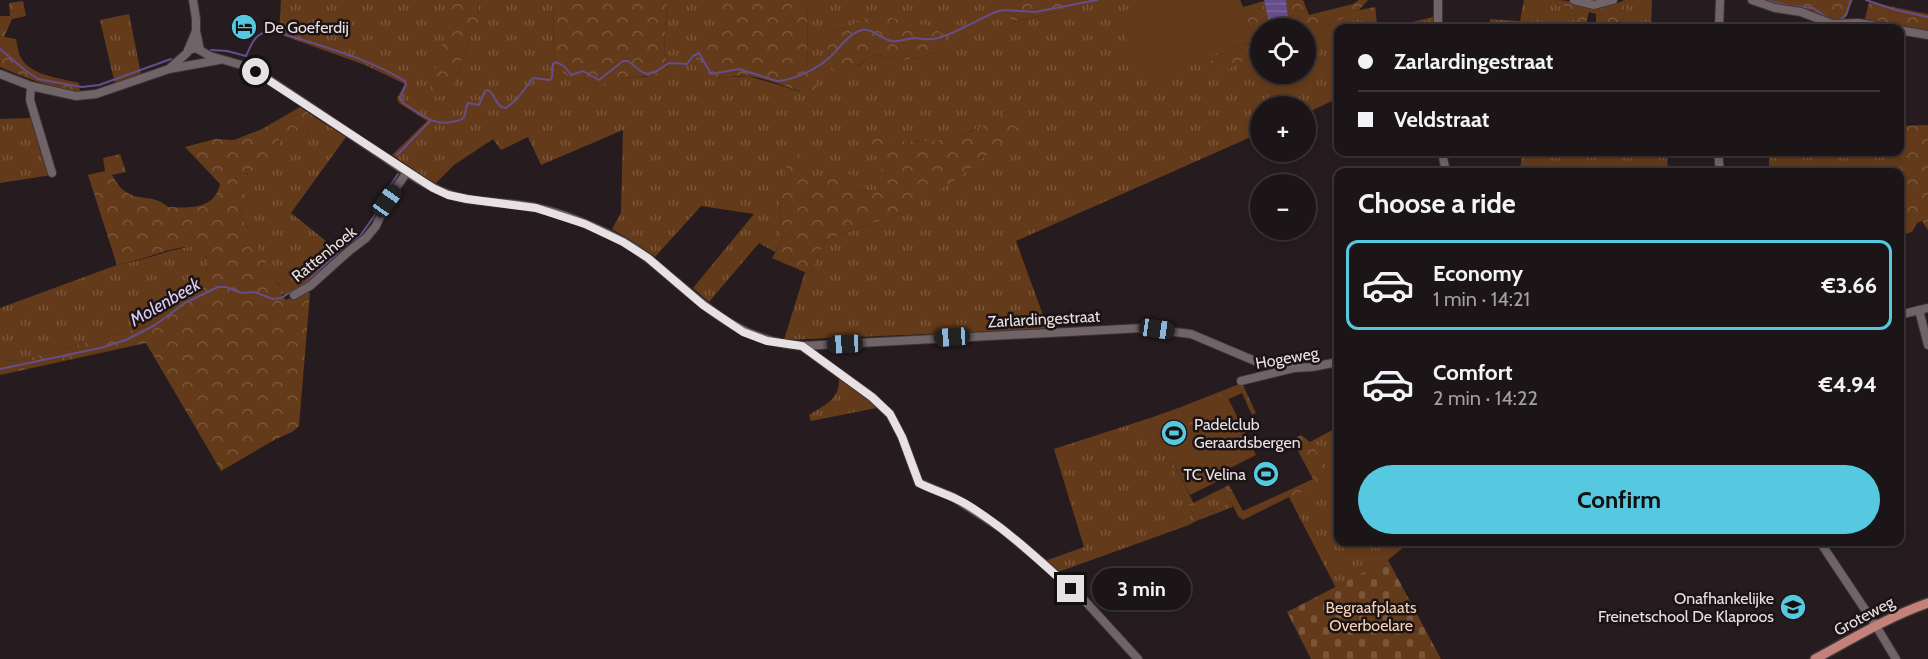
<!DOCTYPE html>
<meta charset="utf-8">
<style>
body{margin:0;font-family:Cabin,sans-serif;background:#251e20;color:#f1f3f6;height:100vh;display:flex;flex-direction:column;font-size:22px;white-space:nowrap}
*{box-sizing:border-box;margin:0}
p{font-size:20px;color:#a09fa1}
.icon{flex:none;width:33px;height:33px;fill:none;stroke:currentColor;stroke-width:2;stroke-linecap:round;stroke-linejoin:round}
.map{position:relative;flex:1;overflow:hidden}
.details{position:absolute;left:1334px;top:168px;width:570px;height:378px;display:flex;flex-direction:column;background:#1c1517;border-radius:12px;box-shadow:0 3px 9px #0003,0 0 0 2px #3a3436}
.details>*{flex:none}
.top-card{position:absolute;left:1334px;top:24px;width:570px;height:132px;border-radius:12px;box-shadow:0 3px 9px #0003,0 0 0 2px #3a3436;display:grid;align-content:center;height:132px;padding:0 24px;background:#1c1517}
.controls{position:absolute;left:1250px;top:18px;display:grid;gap:12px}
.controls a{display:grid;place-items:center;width:66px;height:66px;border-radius:50%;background:#1c1517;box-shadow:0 3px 9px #0003,0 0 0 2px #3a3436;font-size:30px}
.end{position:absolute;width:27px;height:27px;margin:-14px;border:8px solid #e8e1e3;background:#111;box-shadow:0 0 0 3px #111}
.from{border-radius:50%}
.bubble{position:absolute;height:42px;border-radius:21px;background:#1c1517;box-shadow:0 3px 9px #0003,0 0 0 2px #3a3436;font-size:20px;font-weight:700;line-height:42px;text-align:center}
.car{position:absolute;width:18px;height:36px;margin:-18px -9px;border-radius:8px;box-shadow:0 0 4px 2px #0007;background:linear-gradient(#222 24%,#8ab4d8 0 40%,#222 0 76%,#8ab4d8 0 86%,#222 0)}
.top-card b{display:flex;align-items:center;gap:21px;height:57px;font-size:22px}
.top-card b+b{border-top:2px solid #3a3436}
.top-card i{width:15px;height:15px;background:#f1f3f6}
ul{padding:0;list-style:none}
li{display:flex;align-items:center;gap:18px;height:90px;margin:0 12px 9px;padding:0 12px;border:3px solid transparent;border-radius:12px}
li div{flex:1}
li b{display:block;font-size:22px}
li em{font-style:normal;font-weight:700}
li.on{border-color:#56c9e1}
li>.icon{width:54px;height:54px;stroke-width:1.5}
h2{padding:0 24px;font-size:27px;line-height:72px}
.primary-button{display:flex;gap:12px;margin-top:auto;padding:12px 24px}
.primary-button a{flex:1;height:69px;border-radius:36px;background:#56c9e1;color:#111;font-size:24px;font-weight:700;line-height:69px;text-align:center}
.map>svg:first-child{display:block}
</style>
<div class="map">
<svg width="1928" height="659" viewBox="0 0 1928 659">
<defs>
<pattern id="grass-tufts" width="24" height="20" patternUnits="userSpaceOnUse" patternTransform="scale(1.5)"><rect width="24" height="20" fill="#643b1a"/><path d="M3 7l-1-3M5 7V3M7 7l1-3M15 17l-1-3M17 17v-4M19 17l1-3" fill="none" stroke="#7a573b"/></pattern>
<pattern id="forest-crowns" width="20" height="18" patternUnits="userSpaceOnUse" patternTransform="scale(1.5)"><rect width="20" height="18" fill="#643b1a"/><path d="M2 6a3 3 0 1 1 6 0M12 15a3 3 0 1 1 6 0" fill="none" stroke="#7a573b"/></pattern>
<pattern id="cemetery-stones" width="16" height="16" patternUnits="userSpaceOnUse" patternTransform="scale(1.5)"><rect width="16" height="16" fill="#643b1a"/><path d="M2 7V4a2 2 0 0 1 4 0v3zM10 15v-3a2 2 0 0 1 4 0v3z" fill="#7a573b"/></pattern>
<pattern id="water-rules" width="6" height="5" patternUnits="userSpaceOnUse" patternTransform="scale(1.5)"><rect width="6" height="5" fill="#664d8b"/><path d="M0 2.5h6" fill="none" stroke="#7c669b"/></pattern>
</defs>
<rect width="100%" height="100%" fill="#261c1f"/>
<g fill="url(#grass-tufts)" fill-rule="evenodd">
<path d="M281 0H454L452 89 470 36 479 19 478 0H553L554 66 563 71 566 76 583 77 599 86C607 83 616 79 624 78 640 76 655 79 668 68L664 48 667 4 672 0H715L719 3 723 22 713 36 717 78 748 76 799 91 817 86V71L807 69 808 0H1023L1012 4 1013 22C1030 17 1076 11 1088 0H1240L1243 7 1264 1 1266 6 1245 14 1253 41 1213 57 1220 73 1227 68 1260 53V74H1305V39L1355 11 1375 7 1377 24 1389 22 1390 28 1436 16 1435 28H1338V98L1305 114V106H1260V133L1016 241 1048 329 784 340 805 272 809 274 826 240 903 212 1009 111C996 118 982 127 967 133 936 145 903 142 870 139L888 150 876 191 855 190 831 171 825 187C816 186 811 183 808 174L784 185 779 201 782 241 775 252 759 243 709 302 693 288 754 214 701 206 655 257 634 242 612 229 621 213 623 130 541 165 528 137 501 150 493 139 454 165 435 184 392 155 427 121 399 103 397 98 405 84 365 65 279 34ZM874 14 906 22 942 51 918 58 903 60 876 55 869 58 858 66 826 64 830 54 824 38 826 33 851 26Z"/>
<path d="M1524 0H1556L1555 5C1573 7 1577 9 1574 28H1489L1490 19 1520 21Z"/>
<polygon points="1625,0 1652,0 1651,28 1614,28 1624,18"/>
<polygon points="129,14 141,74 115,84 100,20"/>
<polygon points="32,118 51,175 0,183 0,119"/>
<path d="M316 118 346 137 291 213 341 253 305 286 285 295 281 294 279 285 267 274C269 255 253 251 254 234L247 227 240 215 248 199C243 189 236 189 236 176L247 174 277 150 281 135 305 137Z"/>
<polygon points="1899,148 1900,166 1898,172 1769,172 1769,152 1852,152 1852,154 1876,152 1899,152"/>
<polygon points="1522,152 1667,152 1668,172 1520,172"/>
<path d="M193 246 200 247 207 259 206 273 176 292V305L173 309 167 307 155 322 144 327 22 360 0 361V308L117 265C143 261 167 250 193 246Z"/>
<path d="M838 374 881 407 811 421 809 415C826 404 843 398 838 374Z"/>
<polygon points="1150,418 1196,521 1189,525 1058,572 1045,561 1084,547 1054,449"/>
<polygon points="1338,427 1338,542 1410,542 1388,560 1336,588 1289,497 1243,520 1238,516 1231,502 1200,516 1193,503 1229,485 1243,511 1287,491 1289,496 1333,479 1310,442"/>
</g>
<g fill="url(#forest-crowns)">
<polygon points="454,0 478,0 479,19 476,33 470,36 452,89 448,95 435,97 429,91"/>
<path d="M553 0H672L667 4 664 48 668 69 661 75 623 78 599 86 583 77 571 79C564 75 562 70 554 66Z"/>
<path d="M715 0H808L807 69 817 70V86L812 93C790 90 771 79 749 76 737 74 725 80 713 77 706 75 693 59 695 52 696 45 706 41 711 37 716 33 719 27 722 22L719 4Z"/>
<path d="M1023 0H1088C1076 11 1030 17 1012 22L1007 10 1012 4Z"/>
<polygon points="1286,0 1303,0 1309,15 1353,4 1359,0 1368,0 1359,10 1326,27 1308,39 1305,39 1305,28 1260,28 1260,53 1215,75 1210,64 1213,57 1253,41 1245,14 1266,6 1268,19 1288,16"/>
<path d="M1556 0C1573 0 1589 8 1606 6 1613 6 1619 2 1625 0L1624 18 1614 28H1596V14L1589 12 1585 28H1574C1577 9 1573 7 1555 5Z"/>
<path d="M1765 0H1853C1849 6 1849 17 1842 20 1829 27 1818 13 1807 10 1793 5 1779 5 1765 0Z"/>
<path d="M23 1 26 16 12 19 4 37 16 39C17 45 18 53 21 58 31 76 61 78 79 83L80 93C52 88 26 78 0 67V16H10L9 3Z"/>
<polygon points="1869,2 1928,14 1928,33 1864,23"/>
<polygon points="874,14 933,27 946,37 942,51 918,58 903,60 876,55 869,58 842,76 826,64 830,54 823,38 826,33 851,26"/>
<path d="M300 107 316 118 305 137 295 141 281 135C279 140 279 145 277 150 271 166 252 173 237 176 235 188 243 189 248 199L240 215 247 227 255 234C253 251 269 255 268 274L281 288V294L286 300 304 292 310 293 299 426 292 432 276 439 221 471 146 343 0 375V361L22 360 144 327 154 322 155 310 160 306 173 309 175 305 176 292 206 273 207 259 200 247C171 244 145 261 117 265L88 175 105 171 103 158 120 154 126 172 112 175C130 209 148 189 168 207 188 208 215 210 220 184L185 147 215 139 234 140 262 129Z"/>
<path d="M1009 111 1030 121 957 179 903 212 826 240 809 274 772 258 782 241 779 201 787 164 793 155 798 154 806 157C809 173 806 184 825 187L831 170 856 176 855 190 875 191 887 151 867 147 870 138C903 142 936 145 967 133 982 127 996 118 1009 111Z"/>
<polygon points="1928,125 1928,230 1922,221 1917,223 1912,232 1899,236 1900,126"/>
<polygon points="1242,383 1256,413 1252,415 1242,393 1229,399 1226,394 1190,412 1205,444 1198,447 1181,407"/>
<polygon points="1301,435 1310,442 1334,479 1289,497 1287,491 1313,479 1292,440"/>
<polygon points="1172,460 1200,516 1231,502 1233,507 1196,521 1169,461"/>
</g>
<polygon fill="url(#cemetery-stones)" points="1388,560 1441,659 1311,659 1287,612"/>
<g fill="#643b1a">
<polygon points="1156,0 1240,0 1253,41 1140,80 1118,13"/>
<polygon points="1226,394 1256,455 1220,473 1222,479 1190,495 1172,460 1169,461 1150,418 1181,407 1199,447 1205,443 1189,412"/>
</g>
<polygon fill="url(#water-rules)" points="1264,0 1286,0 1288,16 1275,21 1268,19"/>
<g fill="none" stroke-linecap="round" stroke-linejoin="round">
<g stroke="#664d8b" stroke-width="2">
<polyline points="1765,0 1789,6 1813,8 1829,19 1835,20 1840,20 1846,15 1851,0"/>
<polyline points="1866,0 1896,10 1928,17"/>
<polyline points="0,49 26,71 38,79 82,87 99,85 171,59"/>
<path d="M211 50 227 51 246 56C254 39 255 31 278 31L284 34C325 47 369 59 405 81L406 84 400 98 403 103C420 113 434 128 456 121 458 121 462 120 464 117 466 112 465 108 468 103L479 105 485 91 488 90C496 94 495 107 506 108L517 99 533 78 550 80 552 77 553 64 557 62 565 67 571 75 583 71 599 80 623 61H628L642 72 647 74 655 72 669 63 687 64 693 56 699 53 711 74 739 69 777 81C792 81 819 68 830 57 839 49 849 33 862 30 872 28 881 39 891 41 899 42 906 39 914 38 920 38 926 40 932 39 946 39 981 18 995 12L1004 10 1035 12 1097 0"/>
<polyline points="397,155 430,121"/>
<polyline points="0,369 100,348 126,340 155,325 185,303 218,287 226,287 242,293 254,292 273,299 281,298 305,284 347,244 360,236 377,212 380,201 398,174"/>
</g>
<g stroke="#3e3639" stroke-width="10">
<g id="minor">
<polyline points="193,0 196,19 196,31 200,50"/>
<polyline points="1574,0 1594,5 1613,0"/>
<polyline points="1752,0 1775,8 1801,12 1832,24 1858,23 1890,28"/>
<polyline points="1438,28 1438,0"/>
<polyline points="1719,28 1720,0"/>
<polyline points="1899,30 1928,35"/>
<path d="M188 50 196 48 210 56 245 66 257 72C296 97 335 124 374 150 397 165 421 184 448 194 476 204 508 201 537 208 566 214 595 227 622 241 639 250 654 263 669 276 713 313 743 341 802 346L1143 328 1191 334 1255 361 1294 368"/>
<polyline points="170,68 187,53 196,31"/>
<polyline points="0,74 31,86 76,96 96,94 169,69 219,60"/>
<polyline points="31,86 30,100 52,173"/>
<polyline points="1442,152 1446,172"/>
<polyline points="1718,152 1720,172"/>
<polyline points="294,295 310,286 349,251 366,238 376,226 387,201 407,172"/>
<polyline points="1919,310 1928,345"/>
<polyline points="1899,315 1928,308"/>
<polyline points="803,347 872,397 890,414 902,437 919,483 953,497 1001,528 1043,563 1086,602 1138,659"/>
<polyline points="1241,381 1294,368 1312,367 1338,362"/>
<polyline points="1820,542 1876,626 1896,659"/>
</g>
</g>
<g stroke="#3e3639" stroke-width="12">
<path id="major" d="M1815 659C1852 639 1888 617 1928 603"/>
</g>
<use href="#minor" stroke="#706468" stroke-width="8"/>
<use href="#major" stroke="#c4817a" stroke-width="9"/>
</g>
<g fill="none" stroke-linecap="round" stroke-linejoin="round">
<path stroke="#e8e1e3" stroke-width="8" d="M256 72 433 188 448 195 467 199 536 208 585 224 623 242 648 258 703 305 743 332 767 341 802 346 872 397 890 414 902 437 919 483C934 491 951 495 966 504 1004 527 1038 559 1071 589"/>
</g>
<defs>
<g id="hotel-disc" transform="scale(1.35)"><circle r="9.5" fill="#56c9e1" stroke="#1c1315"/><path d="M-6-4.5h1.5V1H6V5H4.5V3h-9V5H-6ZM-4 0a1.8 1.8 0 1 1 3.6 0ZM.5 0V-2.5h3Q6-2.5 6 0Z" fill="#111"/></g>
<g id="stadium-disc" transform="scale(1.35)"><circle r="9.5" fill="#56c9e1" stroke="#1c1315"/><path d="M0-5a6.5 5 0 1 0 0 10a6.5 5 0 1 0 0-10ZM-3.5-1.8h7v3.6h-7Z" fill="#111"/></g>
<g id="school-disc" transform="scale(1.35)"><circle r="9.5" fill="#56c9e1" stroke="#1c1315"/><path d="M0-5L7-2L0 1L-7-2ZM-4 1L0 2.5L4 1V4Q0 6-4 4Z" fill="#111"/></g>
</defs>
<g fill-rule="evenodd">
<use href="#hotel-disc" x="244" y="27"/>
<use href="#stadium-disc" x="1174" y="433"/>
<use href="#stadium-disc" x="1266" y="474"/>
<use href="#school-disc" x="1793" y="607"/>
</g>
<g text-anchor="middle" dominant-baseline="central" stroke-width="5" stroke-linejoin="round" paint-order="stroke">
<g font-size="16" fill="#e8e1e3" stroke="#1c1315" text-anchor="start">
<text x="264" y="27">De Goeferdij</text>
<text x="1194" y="424">Padelclub<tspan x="1194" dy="18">Geraardsbergen</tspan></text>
<text x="1246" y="474" text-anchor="end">TC Velina</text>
<text x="1774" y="598" text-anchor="end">Onafhankelijke<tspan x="1774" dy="18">Freinetschool De Klaproos</tspan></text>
</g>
<g font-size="16" fill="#e8e1e3" stroke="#1c1315">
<text transform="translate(324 254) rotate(-39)">Rattenhoek</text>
<text transform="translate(1044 319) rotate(-3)">Zarlardingestraat</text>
<text transform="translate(1287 358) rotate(-10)">Hogeweg</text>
<text transform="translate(1864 616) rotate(-28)">Groteweg</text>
</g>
<g font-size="16" fill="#f5d2b8" stroke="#1c1315">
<text x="1371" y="607">Begraafplaats<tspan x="1371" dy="18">Overboelare</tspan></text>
</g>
<g font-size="18" font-style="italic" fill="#d8ccf1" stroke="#1c1315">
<text transform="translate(165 302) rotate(-30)">Molenbeek</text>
</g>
</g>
</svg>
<div class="controls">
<a><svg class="icon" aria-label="locate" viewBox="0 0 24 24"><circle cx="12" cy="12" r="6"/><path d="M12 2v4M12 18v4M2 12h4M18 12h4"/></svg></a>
<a>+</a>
<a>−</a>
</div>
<i class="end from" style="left:256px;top:72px"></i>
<i class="end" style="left:1071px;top:589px"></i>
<div class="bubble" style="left:1092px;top:568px;width:99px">3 min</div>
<i class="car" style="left:387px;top:201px;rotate:35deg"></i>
<i class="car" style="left:1157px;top:329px;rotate:98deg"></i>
<i class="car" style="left:952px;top:337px;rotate:266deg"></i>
<i class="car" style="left:845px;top:344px;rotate:267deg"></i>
<div class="top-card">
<b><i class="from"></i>Zarlardingestraat</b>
<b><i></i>Veldstraat</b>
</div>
<section class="details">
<h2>Choose a ride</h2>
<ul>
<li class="on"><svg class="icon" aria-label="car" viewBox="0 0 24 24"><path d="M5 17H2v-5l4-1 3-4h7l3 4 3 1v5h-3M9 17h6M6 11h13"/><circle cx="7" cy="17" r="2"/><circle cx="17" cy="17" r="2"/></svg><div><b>Economy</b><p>1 min · 14:21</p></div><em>€3.66</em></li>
<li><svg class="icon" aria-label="car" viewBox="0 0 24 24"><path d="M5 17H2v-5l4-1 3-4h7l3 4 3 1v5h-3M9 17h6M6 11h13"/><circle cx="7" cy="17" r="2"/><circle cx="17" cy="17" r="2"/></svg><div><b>Comfort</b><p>2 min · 14:22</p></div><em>€4.94</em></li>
</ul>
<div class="primary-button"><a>Confirm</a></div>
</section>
</div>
